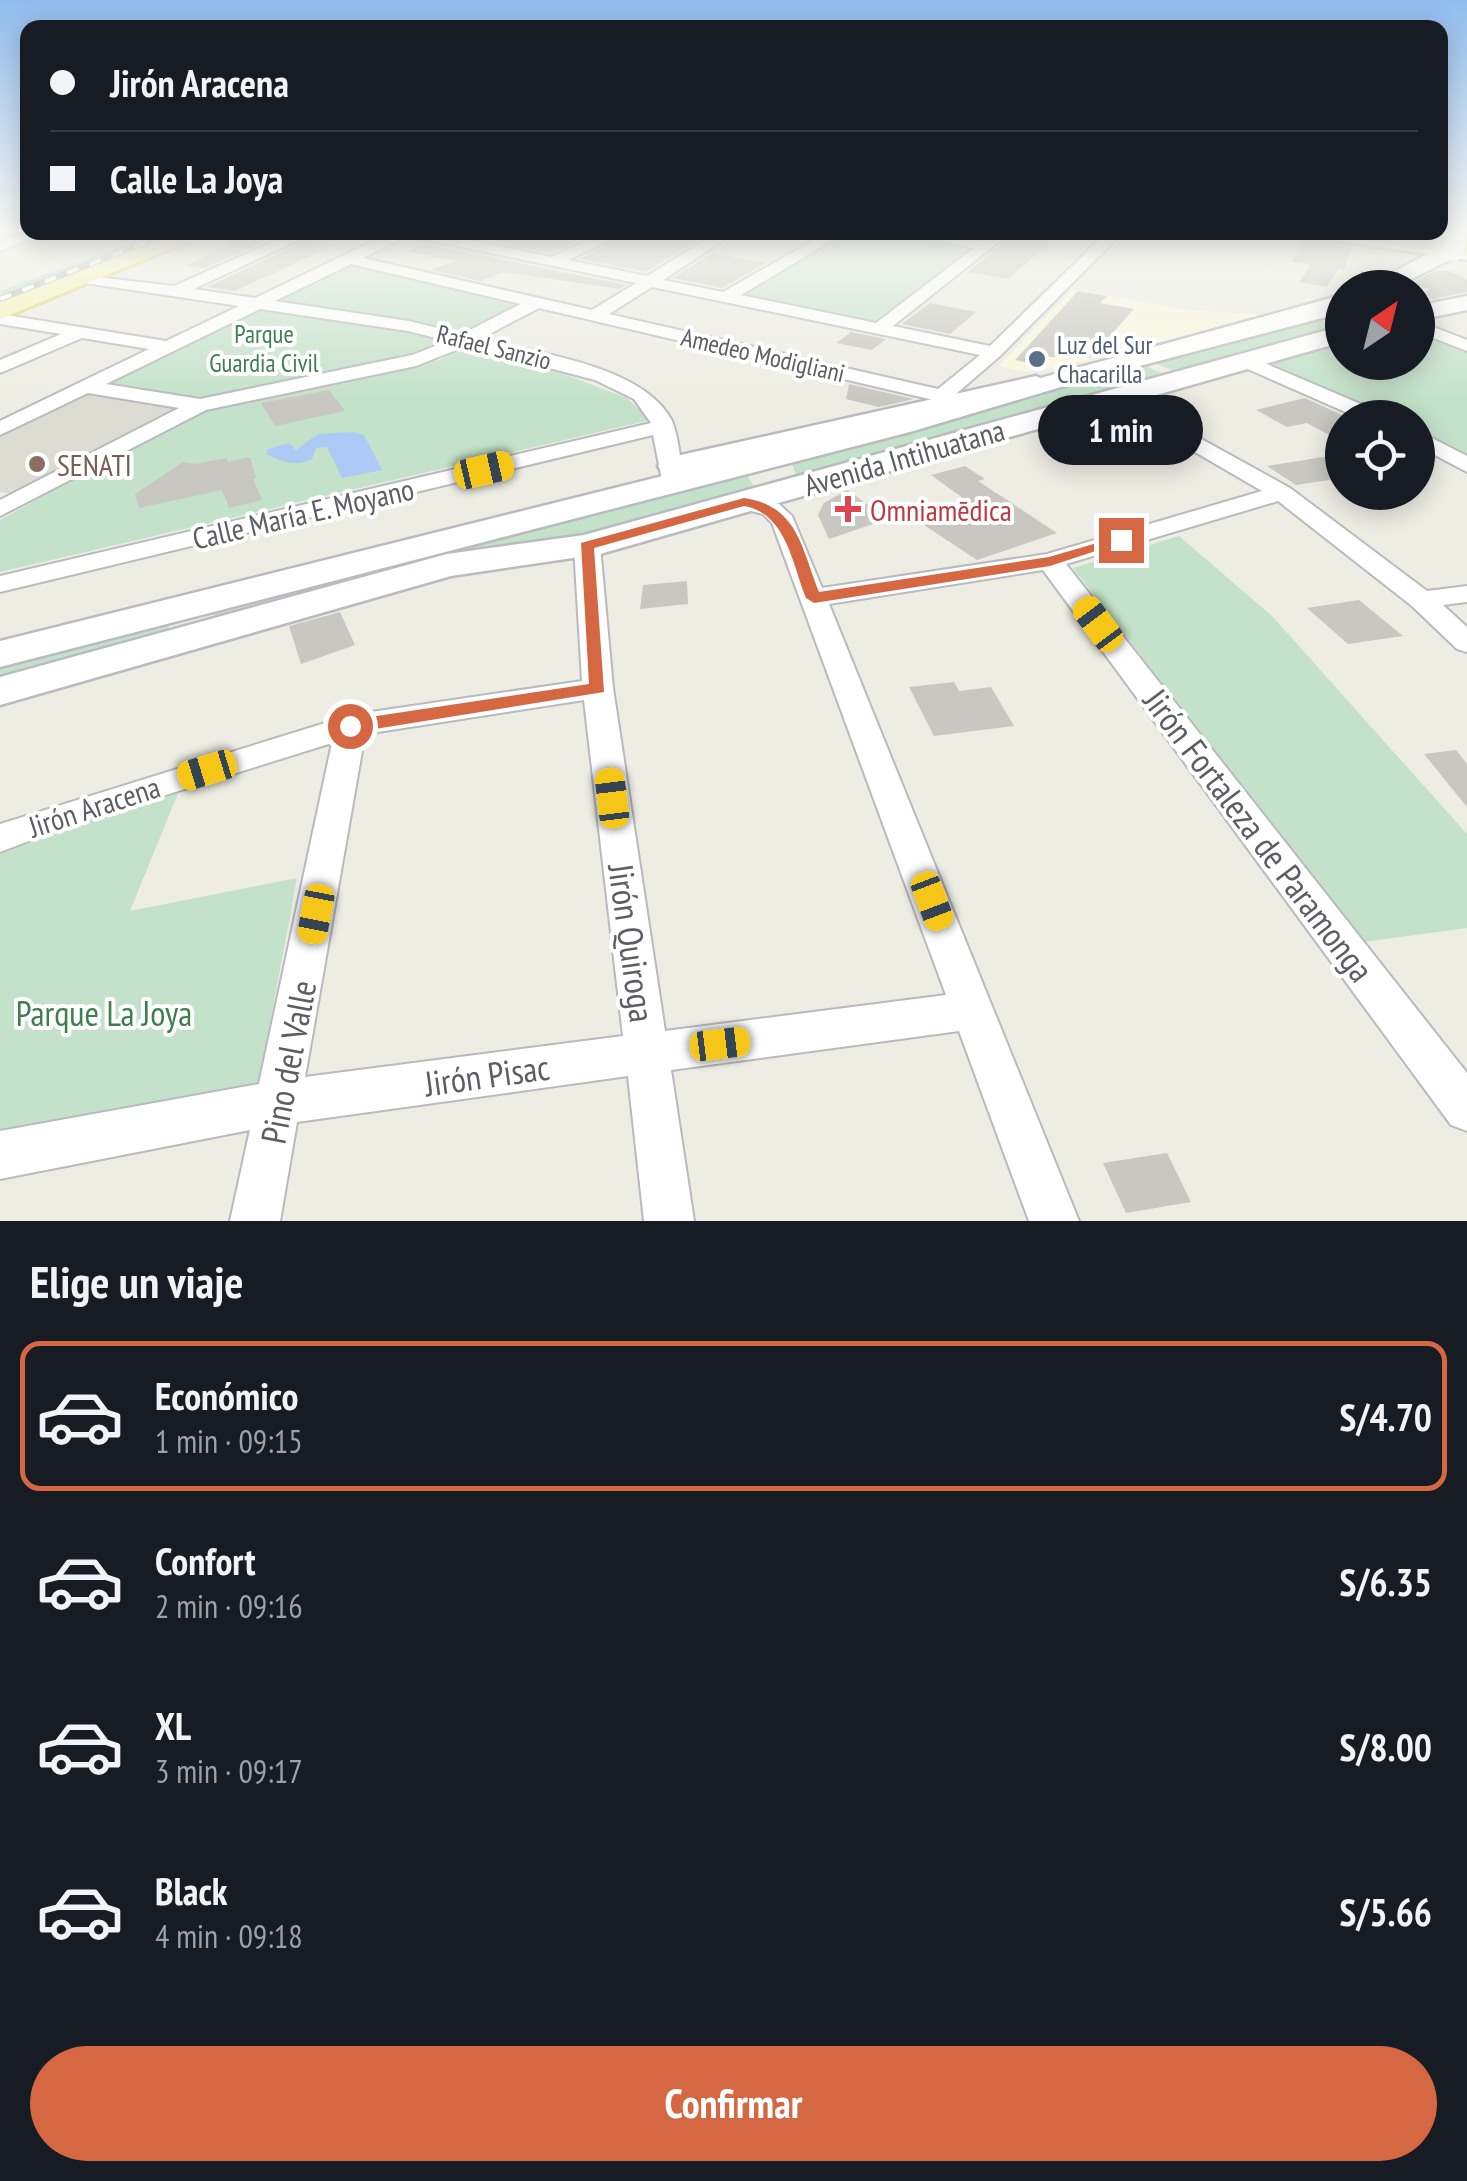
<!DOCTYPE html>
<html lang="es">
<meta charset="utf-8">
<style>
body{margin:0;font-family:"PT Sans Narrow",sans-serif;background:#242831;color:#f1f3f6;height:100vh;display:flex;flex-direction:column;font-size:38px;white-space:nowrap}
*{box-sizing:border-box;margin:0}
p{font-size:32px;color:#9ea1a6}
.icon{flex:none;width:55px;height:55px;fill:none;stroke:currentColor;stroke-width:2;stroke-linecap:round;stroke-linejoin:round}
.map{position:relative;height:1221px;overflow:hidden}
.details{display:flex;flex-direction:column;background:#171b24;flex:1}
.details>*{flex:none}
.banner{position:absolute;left:20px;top:20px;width:1428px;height:220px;border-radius:20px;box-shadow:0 5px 25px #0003;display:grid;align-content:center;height:220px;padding:0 30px;background:#171b24}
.needle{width:65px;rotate:35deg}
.tools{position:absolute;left:1325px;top:270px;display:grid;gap:20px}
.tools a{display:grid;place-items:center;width:110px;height:110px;border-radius:50%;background:#171b24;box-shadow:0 5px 25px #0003;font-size:50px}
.end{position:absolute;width:45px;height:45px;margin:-22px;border:12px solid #d56843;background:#fff;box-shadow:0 0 0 5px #fff}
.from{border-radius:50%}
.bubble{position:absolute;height:70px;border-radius:35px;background:#171b24;box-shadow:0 5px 25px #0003;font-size:32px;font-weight:700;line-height:70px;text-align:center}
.car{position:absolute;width:30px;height:60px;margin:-30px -15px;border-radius:12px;box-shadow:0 0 8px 2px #0007;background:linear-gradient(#f5c518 24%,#345 0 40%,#f5c518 0 76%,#345 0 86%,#f5c518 0)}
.banner b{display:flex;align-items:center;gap:35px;height:95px;font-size:38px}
.banner b+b{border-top:2px solid #363941}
.banner i{width:25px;height:25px;background:#f1f3f6}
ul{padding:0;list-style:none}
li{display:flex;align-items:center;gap:30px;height:150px;margin:0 20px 15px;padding:0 10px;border:5px solid transparent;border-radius:20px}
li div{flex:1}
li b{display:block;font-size:38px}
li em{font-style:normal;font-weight:700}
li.current{border-color:#d56843}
li>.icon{width:90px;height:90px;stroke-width:1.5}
h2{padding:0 30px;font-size:45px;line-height:120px}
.primary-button{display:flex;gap:20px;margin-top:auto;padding:20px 30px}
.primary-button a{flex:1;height:115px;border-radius:60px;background:#d56843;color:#fff;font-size:40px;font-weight:700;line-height:115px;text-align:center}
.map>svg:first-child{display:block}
</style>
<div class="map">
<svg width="1467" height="1221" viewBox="0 0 1467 1221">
<rect width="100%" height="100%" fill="#edede4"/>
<polygon fill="#faf8dd" points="1073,289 1186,310 1265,315 1054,368 1025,372 999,366"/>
<polygon fill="#dddcd3" points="87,393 182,409 14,494 0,492 0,436"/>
<g fill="#c4e2c9">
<polygon points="844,233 897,233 982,246 877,325 733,296"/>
<polygon points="127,244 146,246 0,306 0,291"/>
<polygon points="351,263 523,303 463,337 269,304"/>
<polygon points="260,308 402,329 454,342 433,352 197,400 107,384"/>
<polygon points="1318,319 1342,327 1342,332 1180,374 1153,362"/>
<polygon points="1418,329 1467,348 1467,456 1418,430 1418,418 1394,417 1268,363 1342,340 1342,362 1418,362"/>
<polygon points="463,348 564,374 627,398 650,420 0,572 0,520 179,420 211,407 439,360"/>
<polygon points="1143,365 1171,377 797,477 791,462"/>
<polygon points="742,474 747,475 756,490 560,545 219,618 206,612"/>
<polygon points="1179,536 1272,616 1467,834 1467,928 1363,942 1073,568"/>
<polygon points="168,622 170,626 165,632 0,679 0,664"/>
<polygon points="181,786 130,911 297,878 257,1094 0,1134 0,847"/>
</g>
<path fill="#adc9f5" d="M353 432 364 435 382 470 342 478 327 447 316 448 312 459C296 467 281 462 266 454L268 449 289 443 296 450 318 434Z"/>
<g fill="#c8c7c1">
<polygon points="253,232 285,232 205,268 186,266"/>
<polygon points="471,232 502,238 518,232 596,232 551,253 454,233"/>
<polygon points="630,232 710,232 646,272 580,259"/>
<polygon points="1017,232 1055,238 1008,279 968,272"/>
<polygon points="1304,238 1352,247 1344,270 1338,269 1327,287 1299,282 1311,265 1292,262"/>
<polygon points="305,241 335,245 235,291 207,287"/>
<polygon points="426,244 626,285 619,289 504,272 480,281 431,270 454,261 407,251"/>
<polygon points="712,253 766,263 722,288 673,278"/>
<polygon points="1435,271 1450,271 1467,280 1467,292 1432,299 1423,293 1430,289 1411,284"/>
<polygon points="1078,291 1107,296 1100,303 1134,309 1090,358 1049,357 1042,366 1015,360"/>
<polygon points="930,303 976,312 950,334 902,324"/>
<polygon points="851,332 886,339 872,350 836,343"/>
<polygon points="849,384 914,399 879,407 846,399"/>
<polygon points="329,390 345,411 275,426 261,403"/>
<polygon points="1305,398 1342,415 1342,442 1307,423 1287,427 1256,410"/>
<polygon points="1342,454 1342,478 1296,485 1267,466"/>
<polygon points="250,457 256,478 253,479 262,500 229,508 222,490 139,508 135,494 183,462 195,464 227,458 228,462"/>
<polygon points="965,466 985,479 978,481 1057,533 977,560 924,525 978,509 931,475"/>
<polygon points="847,490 888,519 829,539 818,515 824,503"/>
<polygon points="687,581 688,604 640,609 643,585"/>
<polygon points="1359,600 1403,636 1348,644 1307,608"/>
<polygon points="340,612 355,645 301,664 289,626"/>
<polygon points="954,682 959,691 991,687 1014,726 934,736 909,687"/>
<polygon points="1456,750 1467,764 1467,807 1424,754"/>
<polygon points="1167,1153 1191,1202 1126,1213 1103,1163"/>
</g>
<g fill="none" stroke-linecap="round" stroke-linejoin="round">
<g stroke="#b9babf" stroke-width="4">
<g id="minor">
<polygon points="28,232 50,232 0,251 0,242"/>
<path d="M295 232H315L194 289 255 298 392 232H431L551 257 606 232H626L568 260 647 276 718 232H736L663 280 723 292 828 232H846L741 295 876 323 974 248 899 232H933L983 241 995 232H1011L893 326 990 346 1107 232H1123L1000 356 949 400 942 402 539 308 480 339C536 353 641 365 671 419 679 435 680 462 684 480L681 485 673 487 662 480 653 435 0 592V576L651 423 634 399 595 380 466 346 416 366 206 410 0 516V500L179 408 88 393 0 435V421L149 349 82 338 0 373V360L61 334 0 324V314L166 341 239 306 85 283 77 278 79 275 174 286ZM407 236H408L636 283 592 310 363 258ZM351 264 521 304 462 334 409 321 275 301ZM652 287 980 355 938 389 609 314ZM260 309 408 331 448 341 412 355 200 399 106 384Z"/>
<polygon points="1418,321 1467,340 1467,351 1418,332"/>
<polygon points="1248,356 1384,414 1387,418 1359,418 1241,366 1241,358"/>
<path d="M1116 392 1290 488 1427 591 1467 586V602L1443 605 1467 627V652L1457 649 1412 606 1278 501 1066 564 1467 1073V1131L1451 1125 1043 570 829 604 1079 1221H1029L959 1031 671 1070 694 1221H644L628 1076 297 1122 280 1221H230L250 1130 0 1179V1131L259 1084 332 743 76 823 0 852V824L351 715 582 681 574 546 587 538 600 546 613 688 665 1031 946 995 772 523 763 514 736 507 732 502 744 495 779 504 792 516 822 588 1047 554 1262 491 1109 402V394ZM584 700 623 1036 305 1077 365 734Z"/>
<polygon points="1418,431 1467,456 1467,472 1418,446"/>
</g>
</g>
<g stroke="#b9babf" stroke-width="5">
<polygon id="tertiary" points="1036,376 1048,383 1045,388 672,475 662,472 658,466 662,460 672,457"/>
</g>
<g stroke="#babbc1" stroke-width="5">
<g id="secondary">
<polygon points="1307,232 1363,232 1453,244 1467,248 1467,260 1453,258 1394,288 1364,288 1427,254 1317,238"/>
<polygon points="1342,295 1342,311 1330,316 1071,384 910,432 0,667 0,641 888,420"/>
<polygon points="1467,296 1467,310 1418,320 1418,306"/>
<polygon points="1342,326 1342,342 600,554 451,576 0,705 0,677 447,554 584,535"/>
</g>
</g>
<g stroke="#e1d46a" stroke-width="6">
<g id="primary">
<polygon points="180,232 211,232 0,319 0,302"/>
<polygon points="1338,232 1398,232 1467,242 1467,256 1348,238"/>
</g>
</g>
<use href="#minor" fill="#fff" fill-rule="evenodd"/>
<use href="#tertiary" fill="#fff" fill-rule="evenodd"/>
<use href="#secondary" fill="#fff" fill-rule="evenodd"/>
<use href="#primary" fill="#f5f5b1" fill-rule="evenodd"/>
<g stroke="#b4b5b5" stroke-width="6">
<polyline id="rail" points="0,299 173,232"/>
</g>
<use href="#rail" stroke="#fff" stroke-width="4" stroke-dasharray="12" stroke-linecap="butt"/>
<g stroke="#babbc1" stroke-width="25" stroke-linecap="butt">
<polyline id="secondary-bridge" points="1453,250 1455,238"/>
</g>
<use href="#secondary-bridge" stroke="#fff" stroke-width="22"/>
</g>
<linearGradient id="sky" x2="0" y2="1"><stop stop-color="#90bced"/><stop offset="0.57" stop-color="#f7f7f3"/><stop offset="1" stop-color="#f7f7f3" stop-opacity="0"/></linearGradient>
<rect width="1467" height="400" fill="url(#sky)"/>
<path fill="#d56843" d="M744 498C798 506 801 547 819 592L1049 557 1121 536 1129 540 1050 566 814 603 806 598C792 563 786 513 744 506L594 548 604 692 350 733 341 726 350 720 589 684 581 543Z"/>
<circle fill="#5c6f8a" stroke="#fff" stroke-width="4" cx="1037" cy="359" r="10"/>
<circle fill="#8d6e63" stroke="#fff" stroke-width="4" cx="37" cy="464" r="10"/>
<path fill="#e0444e" stroke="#fff" stroke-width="4" d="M843 494h10v10h10v10h-10v10h-10v-10h-10v-10h10z"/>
<g text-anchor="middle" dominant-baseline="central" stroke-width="8" stroke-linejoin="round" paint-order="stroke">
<g font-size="25" fill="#3f7f4d" stroke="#fff">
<text x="264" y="334">Parque<tspan x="264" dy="29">Guardia Civil</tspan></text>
</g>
<g font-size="25" fill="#4e5e75" stroke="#fff" text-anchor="start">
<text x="1057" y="345">Luz del Sur<tspan x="1057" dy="29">Chacarilla</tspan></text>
</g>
<g font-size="25" fill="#5c5e63" stroke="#fff">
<text transform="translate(494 347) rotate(14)">Rafael Sanzio</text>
<text transform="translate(763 355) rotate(13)">Amedeo Modigliani</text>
</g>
<g font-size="30" fill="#5c5e63" stroke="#fff">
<text transform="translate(904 457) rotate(-16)">Avenida Intihuatana</text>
<text transform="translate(303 513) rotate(-13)">Calle María E. Moyano</text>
<text transform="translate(94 806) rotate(-18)">Jirón Aracena</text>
</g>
<g font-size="30" fill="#785e54" stroke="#fff" text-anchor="start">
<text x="57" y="464">SENATI</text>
</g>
<g font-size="30" fill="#be3a42" stroke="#fff" text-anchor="start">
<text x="870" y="509">Omniamēdica</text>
</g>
<g font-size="35" fill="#5c5e63" stroke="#fff">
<text transform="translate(1259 835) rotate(53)">Jirón Fortaleza de Paramonga</text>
<text transform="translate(632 943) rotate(82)">Jirón Quiroga</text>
<text transform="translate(288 1062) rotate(-79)">Pino del Valle</text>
<text transform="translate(487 1075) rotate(-8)">Jirón Pisac</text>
</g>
<g font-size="35" fill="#3f7f4d" stroke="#fff">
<text x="104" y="1013">Parque La Joya</text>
</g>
</g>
</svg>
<div class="tools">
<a><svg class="needle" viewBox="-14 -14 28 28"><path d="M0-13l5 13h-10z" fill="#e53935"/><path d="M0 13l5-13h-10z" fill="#9ea1a6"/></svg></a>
<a><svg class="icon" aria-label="locate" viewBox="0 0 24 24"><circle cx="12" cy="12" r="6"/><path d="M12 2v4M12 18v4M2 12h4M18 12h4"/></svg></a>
</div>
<i class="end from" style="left:350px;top:726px"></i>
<i class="end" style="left:1121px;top:540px"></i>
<div class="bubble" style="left:1038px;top:395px;width:165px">1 min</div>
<i class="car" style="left:484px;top:470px;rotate:77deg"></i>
<i class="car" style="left:1098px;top:624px;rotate:323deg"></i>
<i class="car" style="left:207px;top:770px;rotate:253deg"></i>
<i class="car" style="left:612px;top:798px;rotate:353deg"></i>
<i class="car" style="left:932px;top:901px;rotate:159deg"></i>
<i class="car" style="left:316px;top:914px;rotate:191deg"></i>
<i class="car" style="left:720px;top:1044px;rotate:83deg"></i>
<div class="banner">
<b><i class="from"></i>Jirón Aracena</b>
<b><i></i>Calle La Joya</b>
</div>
</div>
<section class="details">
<h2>Elige un viaje</h2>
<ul>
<li class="current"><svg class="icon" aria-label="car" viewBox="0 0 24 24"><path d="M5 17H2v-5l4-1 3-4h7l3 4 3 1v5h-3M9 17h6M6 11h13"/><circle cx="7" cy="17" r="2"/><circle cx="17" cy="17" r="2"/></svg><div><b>Económico</b><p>1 min · 09:15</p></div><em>S/4.70</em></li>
<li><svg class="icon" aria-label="car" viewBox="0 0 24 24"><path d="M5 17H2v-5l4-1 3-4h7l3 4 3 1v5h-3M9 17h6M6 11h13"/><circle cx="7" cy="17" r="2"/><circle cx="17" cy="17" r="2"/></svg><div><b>Confort</b><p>2 min · 09:16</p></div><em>S/6.35</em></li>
<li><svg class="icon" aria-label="car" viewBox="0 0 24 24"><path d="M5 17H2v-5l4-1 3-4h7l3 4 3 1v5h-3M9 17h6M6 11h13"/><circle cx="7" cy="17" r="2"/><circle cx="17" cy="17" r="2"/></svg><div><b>XL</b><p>3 min · 09:17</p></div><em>S/8.00</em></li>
<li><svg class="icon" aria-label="car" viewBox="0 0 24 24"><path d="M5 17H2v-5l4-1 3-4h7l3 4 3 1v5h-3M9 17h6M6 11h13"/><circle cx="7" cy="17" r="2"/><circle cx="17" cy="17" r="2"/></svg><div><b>Black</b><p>4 min · 09:18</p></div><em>S/5.66</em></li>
</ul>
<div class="primary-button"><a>Confirmar</a></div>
</section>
